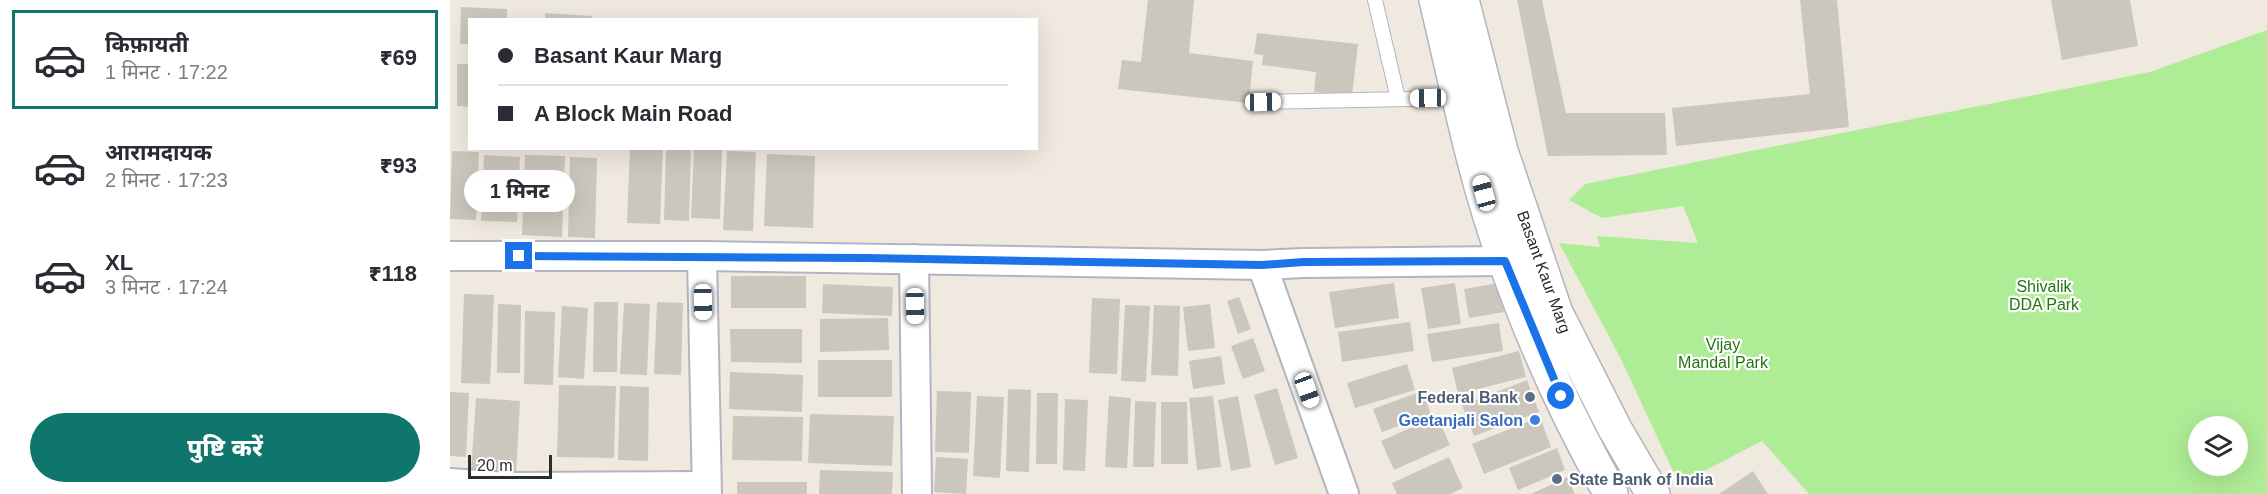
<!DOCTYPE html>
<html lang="hi">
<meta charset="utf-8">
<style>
body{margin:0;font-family:Helvetica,"Noto Sans Devanagari",sans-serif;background:#f7f7f7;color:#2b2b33;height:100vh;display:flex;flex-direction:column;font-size:22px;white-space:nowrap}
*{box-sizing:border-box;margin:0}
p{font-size:20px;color:#7c7c81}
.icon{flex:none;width:33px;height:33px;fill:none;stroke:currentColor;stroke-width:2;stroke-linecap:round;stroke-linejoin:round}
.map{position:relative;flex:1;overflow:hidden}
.panel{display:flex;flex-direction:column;background:#fff;width:450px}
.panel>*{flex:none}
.top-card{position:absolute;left:18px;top:18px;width:570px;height:132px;border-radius:0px;box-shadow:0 6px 24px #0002;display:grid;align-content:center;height:132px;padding:0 30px;background:#fff}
.controls{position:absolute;left:1738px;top:416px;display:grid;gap:12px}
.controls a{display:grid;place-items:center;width:60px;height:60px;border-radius:50%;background:#fff;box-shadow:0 6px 24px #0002;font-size:30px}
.scale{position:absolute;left:18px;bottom:15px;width:84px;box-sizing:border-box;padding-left:6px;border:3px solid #2d2d2d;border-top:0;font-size:16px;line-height:21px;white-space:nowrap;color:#2d2d2d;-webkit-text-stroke:4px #fff;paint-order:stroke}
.end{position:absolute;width:27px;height:27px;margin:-14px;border:8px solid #1a73e8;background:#fff;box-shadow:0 0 0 3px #fff}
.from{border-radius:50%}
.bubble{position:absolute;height:42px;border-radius:21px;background:#fff;box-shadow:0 6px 24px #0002;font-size:20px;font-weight:800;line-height:42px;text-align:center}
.car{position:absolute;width:18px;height:36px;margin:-18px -9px;border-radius:8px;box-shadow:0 0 4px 2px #0007;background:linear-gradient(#fff 24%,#345 0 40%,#fff 0 76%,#345 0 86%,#fff 0)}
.top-card b{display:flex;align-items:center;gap:21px;height:57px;font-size:22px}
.top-card b+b{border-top:2px solid #e1e1e2}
.top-card i{width:15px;height:15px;background:#2b2b33}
ul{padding:10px 0 0;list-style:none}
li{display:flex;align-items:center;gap:18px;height:99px;margin:0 12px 9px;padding:0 18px;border:3px solid transparent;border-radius:0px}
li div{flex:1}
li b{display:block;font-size:22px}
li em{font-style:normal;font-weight:800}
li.on{border-color:#0f766e}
li>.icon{width:54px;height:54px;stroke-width:1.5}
.cta{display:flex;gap:12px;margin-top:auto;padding:12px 30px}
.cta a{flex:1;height:69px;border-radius:36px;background:#0f766e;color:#fff;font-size:24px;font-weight:800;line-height:69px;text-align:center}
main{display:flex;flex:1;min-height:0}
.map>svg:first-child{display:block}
</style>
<main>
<section class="panel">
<ul>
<li class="on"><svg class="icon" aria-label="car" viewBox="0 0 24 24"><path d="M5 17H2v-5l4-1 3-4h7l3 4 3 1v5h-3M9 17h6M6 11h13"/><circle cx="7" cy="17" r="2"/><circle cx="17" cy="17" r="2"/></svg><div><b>किफ़ायती</b><p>1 मिनट · 17:22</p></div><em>₹69</em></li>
<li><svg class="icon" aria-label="car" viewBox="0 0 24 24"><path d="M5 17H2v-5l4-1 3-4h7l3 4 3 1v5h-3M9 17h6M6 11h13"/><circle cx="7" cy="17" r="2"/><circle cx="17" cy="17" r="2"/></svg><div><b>आरामदायक</b><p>2 मिनट · 17:23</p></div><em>₹93</em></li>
<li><svg class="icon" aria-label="car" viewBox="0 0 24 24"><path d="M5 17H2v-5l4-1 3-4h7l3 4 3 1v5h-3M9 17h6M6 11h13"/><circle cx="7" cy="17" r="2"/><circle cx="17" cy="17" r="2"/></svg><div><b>XL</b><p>3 मिनट · 17:24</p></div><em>₹118</em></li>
</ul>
<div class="cta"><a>पुष्टि करें</a></div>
</section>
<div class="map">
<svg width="1817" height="494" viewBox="0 0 1817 494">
<rect width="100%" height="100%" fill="#f0e9df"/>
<path fill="#afec96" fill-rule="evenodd" d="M1817 30V494H1359L1312 441 1229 484 1170 357 1109 243 1150 247 1147 236 1248 243 1233 206 1152 218 1119 200 1135 184 1700 72ZM1749 426H1788V465H1749Z"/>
<g fill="#cbc7bd">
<polygon points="698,0 744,0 739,53 803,61 799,103 668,89 672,60 691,62"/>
<polygon points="1067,0 1092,0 1116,113 1215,113 1217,155 1098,156"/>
<polygon points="1350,0 1387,0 1399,127 1226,146 1222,108 1360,94"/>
<polygon points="1601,0 1680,0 1688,46 1612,60"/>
<polygon points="11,7 57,9 57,20 20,20 20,44 10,44"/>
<polygon points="95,13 142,16 141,20 95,20"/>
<polygon points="807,33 908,44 902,96 864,92 866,72 812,65 813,55 804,54"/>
<polygon points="7,64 20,64 20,107 7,106"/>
<polygon points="180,148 213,148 210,224 177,223"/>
<polygon points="216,148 241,148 239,221 214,220"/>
<polygon points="244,148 272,148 270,219 241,218"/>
<polygon points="2,151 29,152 26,220 0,219"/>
<polygon points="277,151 306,152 303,231 273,230"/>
<polygon points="317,154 365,156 363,228 314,226"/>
<polygon points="34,155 70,157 67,222 31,221"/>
<polygon points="75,155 115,156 112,237 72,235"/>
<polygon points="120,157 147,158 145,238 118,237"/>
<rect x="281" y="276" width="75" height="32"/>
<polygon points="944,283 949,318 885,328 879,292"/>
<polygon points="1005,283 1011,324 978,329 971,288"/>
<polygon points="1049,283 1054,312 1019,318 1014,289"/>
<polygon points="373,284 443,287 442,316 372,313"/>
<polygon points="14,294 44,295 40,384 11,383"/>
<polygon points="789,297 801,329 788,334 777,301"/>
<polygon points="642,298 670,299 667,374 639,373"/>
<polygon points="144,302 168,302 167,372 143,372"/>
<polygon points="207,302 233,303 231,375 204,374"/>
<polygon points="174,303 200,304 197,375 170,374"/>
<polygon points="48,304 71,305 70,373 47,373"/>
<polygon points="760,304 765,348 738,351 733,307"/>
<polygon points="675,305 700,306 696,382 671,381"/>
<polygon points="704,305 730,306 728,376 701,375"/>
<polygon points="112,306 138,308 134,379 108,377"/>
<polygon points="75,311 105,312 103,385 74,384"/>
<polygon points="438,318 439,350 370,352 370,319"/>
<polygon points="960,322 964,351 892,362 888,332"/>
<polygon points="1049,323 1053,351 982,362 977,334"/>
<polygon points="280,329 352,329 352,363 281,362"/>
<polygon points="803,338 815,371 793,379 781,346"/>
<polygon points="1069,351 1076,377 1008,394 1002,368"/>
<polygon points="771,356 775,384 743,389 739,361"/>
<rect x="368" y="360" width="74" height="37"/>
<polygon points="957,364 965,390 905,408 897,383"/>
<polygon points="280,372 353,375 352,412 279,409"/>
<polygon points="1077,380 1089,412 1024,436 1012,405"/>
<polygon points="109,385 166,386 164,458 107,457"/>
<polygon points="170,386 199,387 198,461 168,460"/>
<polygon points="827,388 848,458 825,465 804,395"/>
<polygon points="558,389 581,390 579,472 556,471"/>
<polygon points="487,391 521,392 519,453 485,452"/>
<polygon points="972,391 981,414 932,432 923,409"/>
<polygon points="0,392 19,393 16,457 0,456"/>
<polygon points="587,393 608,393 607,464 586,464"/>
<polygon points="527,396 554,397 550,478 523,476"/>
<polygon points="659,396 681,398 677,468 655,467"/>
<polygon points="763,396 771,467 747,470 739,398"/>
<polygon points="788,396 801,467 781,471 768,400"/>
<polygon points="26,398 70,401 66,474 21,471"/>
<polygon points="615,399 638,400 635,471 613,470"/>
<polygon points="685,401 706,402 704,467 683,467"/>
<polygon points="711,402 737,402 738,464 711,464"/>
<polygon points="360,414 444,416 442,466 358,463"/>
<polygon points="283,416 353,417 352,461 282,460"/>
<polygon points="987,416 1000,445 944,470 931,441"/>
<polygon points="1090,417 1101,447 1034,474 1022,444"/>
<polygon points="1107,448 1115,470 1068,490 1059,468"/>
<polygon points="486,457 518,459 516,494 484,492"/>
<polygon points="999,457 1013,488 1000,494 947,494 942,483"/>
<polygon points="370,470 443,472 442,494 369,494"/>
<polygon points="1303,471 1318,494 1269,494"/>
<polygon points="1117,477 1125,494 1081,494"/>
<rect x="287" y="482" width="70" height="12"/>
</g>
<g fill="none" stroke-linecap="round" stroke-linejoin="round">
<g stroke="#b3b4c2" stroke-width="16">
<g id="lane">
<polyline points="925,0 948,99"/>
<polyline points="813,102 1010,98"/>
</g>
</g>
<g stroke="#b3b4c2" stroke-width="32">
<g id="street">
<polyline points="0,256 252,256 812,265 853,263 1055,261"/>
<polyline points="252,256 257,494"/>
<polyline points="464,259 467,494"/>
<polyline points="812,265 894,494"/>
<polyline points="0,483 57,487"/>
<polyline points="56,494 57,487 256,486"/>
</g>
</g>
<g stroke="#b3b4c2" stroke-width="36">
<g id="secondary">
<path d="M986 0C1007 87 1024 177 1055 261 1083 341 1119 420 1161 494"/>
<polyline points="1012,0 1051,151 1106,313 1165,429 1203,494"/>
</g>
</g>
<use href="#lane" stroke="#fff" stroke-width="14"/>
<use href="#street" stroke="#fff" stroke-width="28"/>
<use href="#secondary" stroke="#fff" stroke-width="33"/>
</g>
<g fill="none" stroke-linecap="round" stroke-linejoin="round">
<polyline stroke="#1a73e8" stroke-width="8" points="69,256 417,258 812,265 853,262 1055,261 1111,396"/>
</g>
<g fill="#5c6f8a" stroke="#fff" stroke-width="2">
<circle cx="1080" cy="397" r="6"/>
<circle cx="1107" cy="479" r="6"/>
</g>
<circle fill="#3f7fe0" stroke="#fff" stroke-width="2" cx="1085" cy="420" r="6"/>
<g text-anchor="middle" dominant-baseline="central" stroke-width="4.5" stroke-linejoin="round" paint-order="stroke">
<g font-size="16" fill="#2d2d2d" stroke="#fff">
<text transform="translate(1094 272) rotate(70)">Basant Kaur Marg</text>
</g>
<g font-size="16" fill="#237513" stroke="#fff">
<text x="1594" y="286">Shivalik<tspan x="1594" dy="18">DDA Park</tspan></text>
<text x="1273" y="344">Vijay<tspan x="1273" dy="18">Mandal Park</tspan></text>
</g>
<g font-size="16" font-weight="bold" fill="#4e5e75" stroke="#fff" text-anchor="end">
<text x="1068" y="397">Federal Bank</text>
<text x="1119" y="479" text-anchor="start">State Bank of India</text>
</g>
<g font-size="16" font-weight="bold" fill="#366cbe" stroke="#fff" text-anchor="end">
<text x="1073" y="420">Geetanjali Salon</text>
</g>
</g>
</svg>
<div class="controls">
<a><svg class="icon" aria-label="layers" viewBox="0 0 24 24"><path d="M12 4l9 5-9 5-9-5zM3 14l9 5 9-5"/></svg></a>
</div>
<div class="scale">20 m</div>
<i class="end from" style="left:1111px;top:396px"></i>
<i class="end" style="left:69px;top:256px"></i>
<div class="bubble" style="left:14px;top:170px;width:111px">1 मिनट</div>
<i class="car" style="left:978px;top:98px;rotate:269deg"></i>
<i class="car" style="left:813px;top:102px;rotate:89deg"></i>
<i class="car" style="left:1034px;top:193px;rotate:345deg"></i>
<i class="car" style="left:253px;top:302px;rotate:179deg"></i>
<i class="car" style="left:465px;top:306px;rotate:179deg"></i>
<i class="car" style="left:857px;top:390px;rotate:160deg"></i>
<div class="top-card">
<b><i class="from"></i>Basant Kaur Marg</b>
<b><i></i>A Block Main Road</b>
</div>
</div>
</main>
